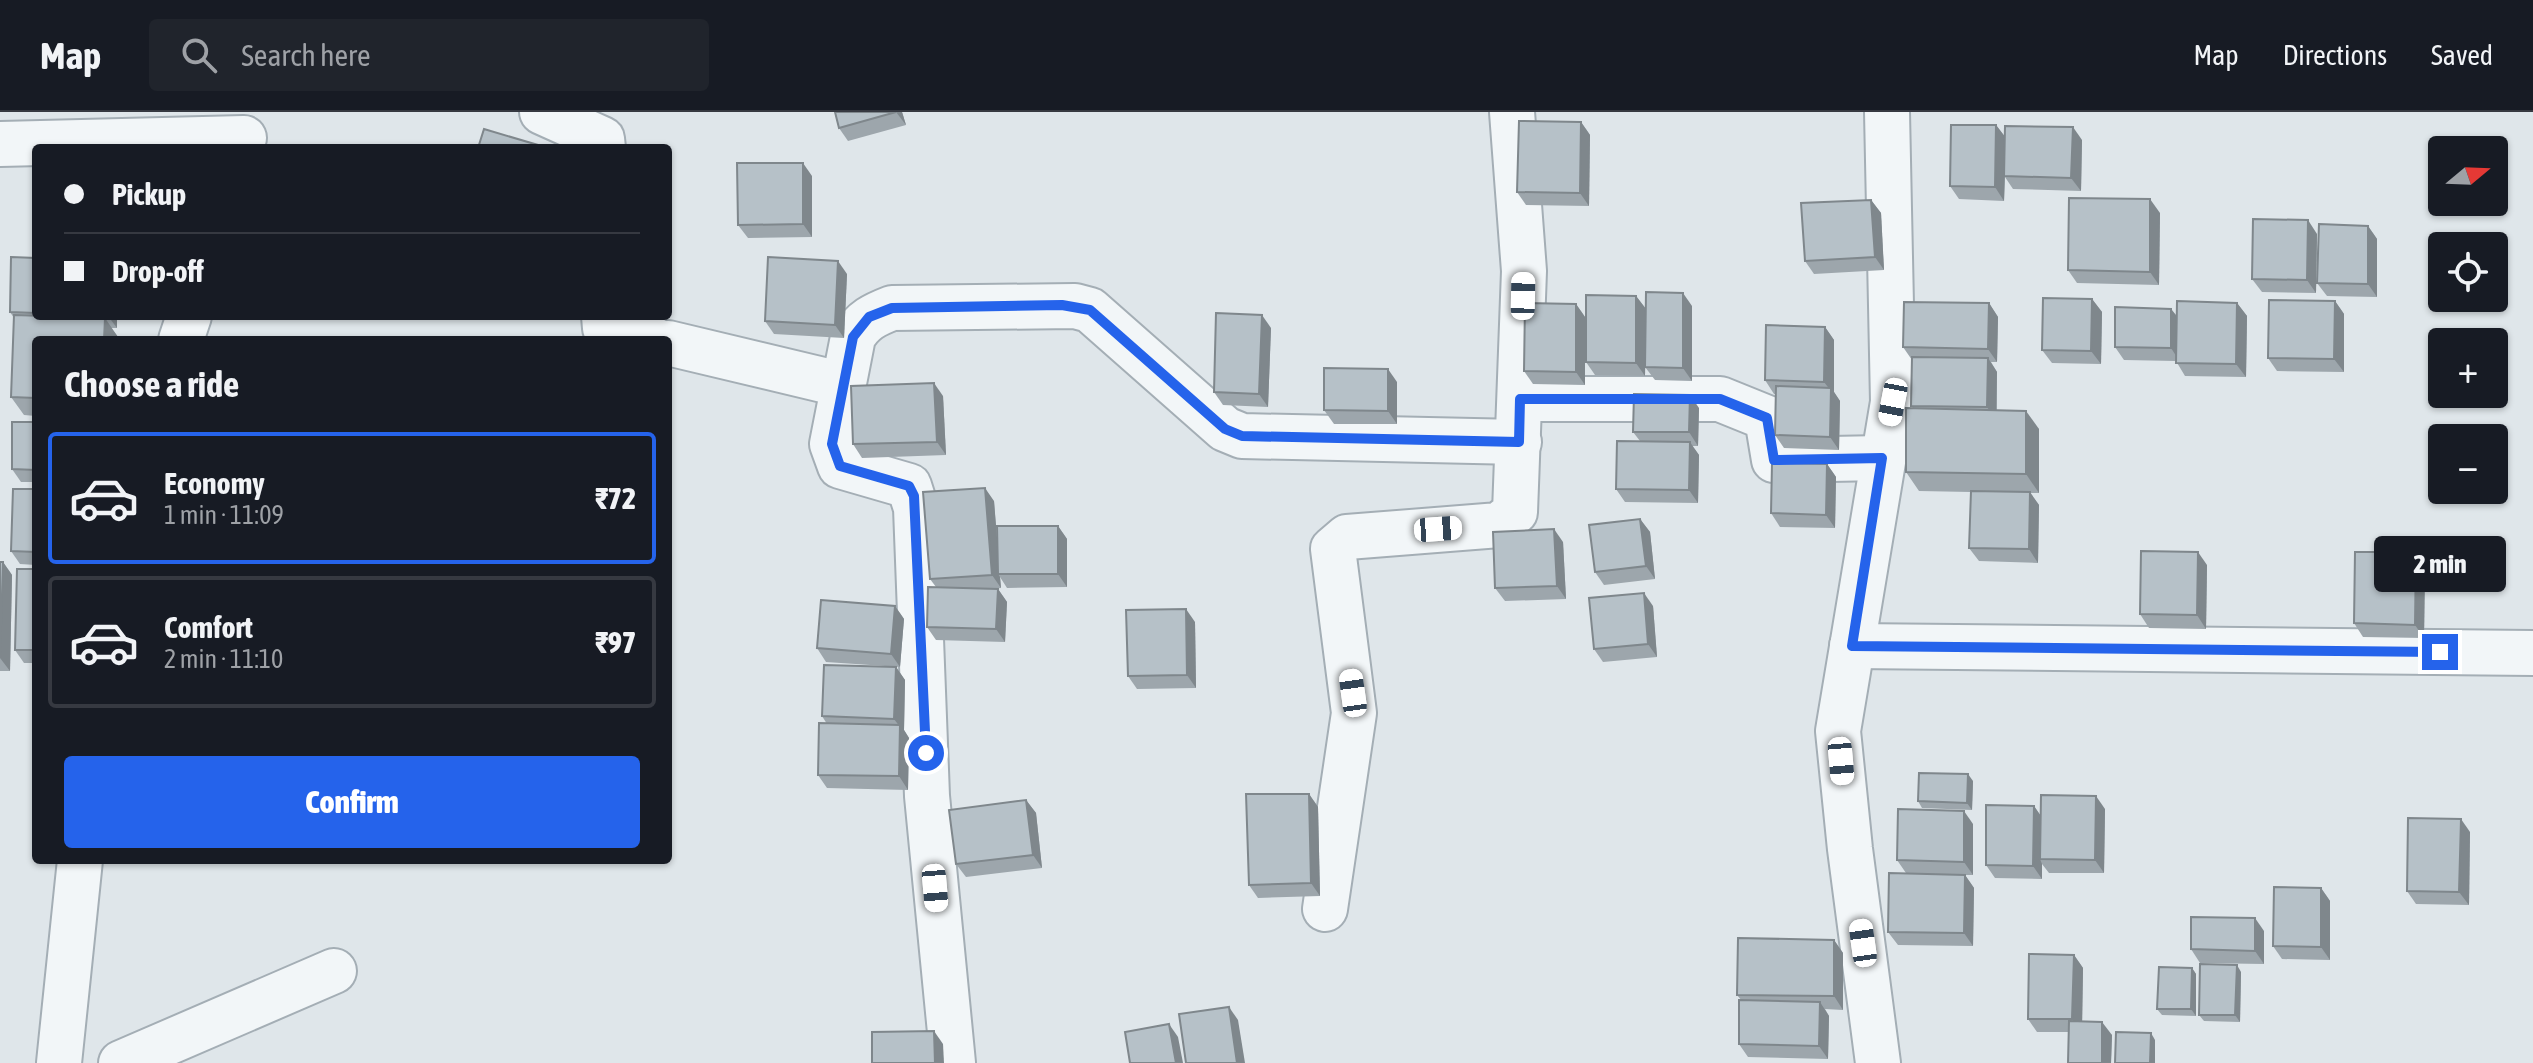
<!DOCTYPE html>
<meta charset="utf-8">
<style>
body{margin:0;font-family:"Asap Condensed",sans-serif;background:#20242c;color:#f1f3f6;height:100vh;display:flex;flex-direction:column;font-size:30px;white-space:nowrap}
*{box-sizing:border-box;margin:0}
p{font-size:26px;color:#9ea1a6}
.icon{flex:none;width:44px;height:44px;fill:none;stroke:currentColor;stroke-width:2;stroke-linecap:round;stroke-linejoin:round}
.map{position:relative;flex:1;overflow:hidden}
.drawer{position:absolute;left:32px;top:224px;width:640px;height:528px;display:flex;flex-direction:column;background:#171b24;border-radius:8px;box-shadow:0 2px 6px #0004}
.drawer>*{flex:none}
.top-card{position:absolute;left:32px;top:32px;width:640px;height:176px;border-radius:8px;box-shadow:0 2px 6px #0004;display:grid;align-content:center;height:176px;padding:0 32px;background:#171b24}
.needle{width:52px;rotate:71deg}
.buttons{position:absolute;left:2428px;top:24px;display:grid;gap:16px}
.buttons a{display:grid;place-items:center;width:80px;height:80px;border-radius:8px;background:#171b24;box-shadow:0 2px 6px #0004;font-size:40px}
.end{position:absolute;width:36px;height:36px;margin:-18px;border:10px solid #2563eb;background:#fff;box-shadow:0 0 0 4px #fff}
.from{border-radius:50%}
.bubble{position:absolute;height:56px;border-radius:8px;background:#171b24;box-shadow:0 2px 6px #0004;font-size:26px;font-weight:800;line-height:56px;text-align:center}
.car{position:absolute;width:24px;height:48px;margin:-24px -12px;border-radius:10px;box-shadow:0 0 6px 2px #0007;background:linear-gradient(#fff 24%,#345 0 40%,#fff 0 76%,#345 0 86%,#fff 0)}
.top-card b{display:flex;align-items:center;gap:28px;height:76px;font-size:30px}
.top-card b+b{border-top:2px solid #363941}
.top-card i{width:20px;height:20px;background:#f1f3f6}
ul{padding:0;list-style:none}
li{display:flex;align-items:center;gap:24px;height:132px;margin:0 16px 12px;padding:0 16px;border:4px solid #363941;border-radius:8px}
li div{flex:1}
li b{display:block;font-size:30px}
li em{font-style:normal;font-weight:800}
li.active{border-color:#2563eb}
li>.icon{width:72px;height:72px;stroke-width:1.5}
h2{padding:0 32px;font-size:36px;line-height:96px}
.cta{display:flex;gap:16px;margin-top:auto;padding:16px 32px}
.cta a{flex:1;height:92px;border-radius:8px;background:#2563eb;color:#fff;font-size:32px;font-weight:800;line-height:92px;text-align:center}
header{display:flex;align-items:center;gap:48px;box-sizing:border-box;height:112px;padding:0 40px;background:#171b24;border-bottom:2px solid #363941}
header strong{font-size:38px}
nav{display:flex;gap:44px;margin-inline-start:auto;font-size:28px}
.search{width:560px;height:72px;background:#20242c;display:flex;align-items:center;gap:20px;box-sizing:border-box;padding:0 28px;border-radius:8px;color:#9ea1a6;font-size:30px}
.map>svg:first-child{display:block}
</style>
<header>
<strong>Map</strong>
<div class="search"><svg class="icon" aria-label="search" viewBox="0 0 24 24"><circle cx="10" cy="10" r="6"/><path d="M15 15l6 6"/></svg>Search here</div>
<nav><a>Map</a><a>Directions</a><a>Saved</a></nav>
</header>
<div class="map">
<svg width="2533" height="951" viewBox="0 0 2533 951">
<rect width="100%" height="100%" fill="#dfe6ea"/>
<g fill="none" stroke-linecap="round" stroke-linejoin="round">
<g stroke="#a4aeb5" stroke-width="48">
<g id="minor">
<polyline points="542,0 602,27 603,36"/>
<polyline points="0,32 244,26"/>
<polyline points="604,204 605,216 655,228"/>
<polyline points="181,228 189,204"/>
<polyline points="668,231 844,273"/>
<polyline points="1520,287 1720,287 1767,306 1774,348 1882,346"/>
<polyline points="1852,534 2533,541"/>
<polyline points="1325,797 1354,601 1333,437 1347,425 1499,413 1515,400 1524,159 1512,0"/>
<polyline points="59,951 80,748"/>
<polyline points="121,951 334,859"/>
<path d="M953 951 927 684 916 396 909 374 840 354 832 332 853 225C863 208 874 203 892 196L1075 194 1090 198 1225 317 1242 324 1519 330"/>
<polyline points="1878,951 1850,737 1838,619 1893,290 1887,0"/>
</g>
</g>
<use href="#minor" stroke="#f2f6f8" stroke-width="44"/>
</g>
<g fill="#9da6ac">
<polygon points="835,0 902,0 906,13 848,29 839,16"/>
<polygon points="1581,10 1590,23 1589,94 1526,93 1517,80"/>
<polygon points="1996,13 2005,25 2082,28 2081,79 2013,77 2005,65 2004,89 1959,87 1950,74"/>
<polygon points="812,64 812,125 748,126 738,113"/>
<polygon points="1871,88 1881,101 1884,158 1814,162 1805,149"/>
<polygon points="2160,101 2159,173 2077,171 2068,158"/>
<polygon points="2368,114 2377,127 2377,185 2327,184 2317,171"/>
<polygon points="2317,122 2316,181 2262,180 2252,167"/>
<polygon points="36,146 36,204 117,204 117,216 111,216 118,225 118,228 36,228 36,304 24,303 11,285 14,206 10,200"/>
<polygon points="847,162 844,226 774,222 765,209"/>
<polygon points="1636,184 1646,197 1645,264 1595,263 1586,250"/>
<polygon points="2092,187 2102,200 2101,252 2052,251 2042,238"/>
<polygon points="2335,189 2344,202 2344,260 2277,259 2268,246"/>
<polygon points="1989,191 1998,205 1997,250 1991,250 1997,260 1997,298 2039,317 2039,381 2030,381 2039,393 2038,451 1979,449 1969,436 1971,380 1919,379 1906,360 1913,296 1911,294 1912,248 1903,235"/>
<polygon points="2237,191 2247,204 2246,265 2185,264 2176,249 2124,248 2115,235 2171,197 2177,204"/>
<polygon points="1576,192 1585,205 1585,273 1533,272 1524,259"/>
<polygon points="1692,194 1692,269 1655,268 1645,255"/>
<polygon points="1825,215 1834,228 1834,280 1840,289 1839,338 1784,336 1775,323 1776,282 1774,282 1765,268"/>
<polygon points="1271,216 1268,295 1223,293 1214,280"/>
<polygon points="1397,270 1397,312 1334,312 1324,298"/>
<polygon points="943,284 946,343 862,346 853,332"/>
<polygon points="1699,296 1698,334 1692,334 1699,343 1698,391 1625,390 1616,377 1640,329 1633,320"/>
<polygon points="36,310 36,370 21,370 12,357"/>
<polygon points="1827,352 1836,365 1835,416 1780,415 1771,401"/>
<polygon points="36,377 36,453 20,452 11,439"/>
<polygon points="994,389 997,429 1058,414 1067,427 1067,475 1007,476 1000,465 1001,476 989,477 998,477 1007,490 1005,530 936,528 927,515 936,475 930,467"/>
<polygon points="1640,407 1650,420 1655,467 1604,473 1595,460"/>
<polygon points="1563,430 1566,487 1505,489 1495,476"/>
<polygon points="0,450 3,450 12,463 10,559 0,559"/>
<polygon points="2207,453 2206,517 2149,516 2140,502"/>
<polygon points="2425,454 2424,526 2363,525 2354,511"/>
<polygon points="36,457 36,551 24,551 15,538"/>
<polygon points="895,494 904,507 900,555 826,550 817,536"/>
<polygon points="1653,494 1657,545 1603,550 1594,537"/>
<polygon points="1195,510 1196,576 1137,577 1128,564"/>
<polygon points="896,555 905,568 904,618 909,626 908,678 827,676 818,663 827,612 822,604"/>
<polygon points="1973,669 1972,698 1922,696 1918,689"/>
<polygon points="1309,682 1318,695 1320,784 1258,786 1249,773"/>
<polygon points="1026,688 1036,701 1042,756 966,765 956,752"/>
<polygon points="2034,694 2040,703 2105,697 2104,761 2049,761 2042,752 2042,767 1995,766 1986,753"/>
<polygon points="1973,712 1973,763 1965,763 1974,776 1973,834 1898,833 1888,820 1906,761 1897,748"/>
<polygon points="2470,720 2469,793 2416,792 2407,779"/>
<polygon points="2321,776 2330,789 2330,848 2282,847 2273,834"/>
<polygon points="2264,819 2264,852 2200,851 2191,837"/>
<polygon points="1834,828 1843,841 1843,898 1825,897 1829,904 1828,947 1748,945 1739,932 1742,889 1737,883"/>
<polygon points="2074,843 2083,856 2082,909 2112,923 2111,951 2068,951 2069,920 2037,920 2028,907"/>
<polygon points="2192,856 2196,862 2196,904 2162,903 2157,897"/>
<polygon points="2241,860 2240,910 2204,909 2199,903"/>
</g>
<g fill="#7f878c">
<polygon points="896,0 902,0 906,13"/>
<polygon points="1581,10 1590,23 1589,94 1580,81"/>
<polygon points="1996,13 2006,26 2004,89 1995,75"/>
<polygon points="2073,15 2082,28 2081,79 2071,66"/>
<polygon points="803,51 812,64 812,125 803,112"/>
<polygon points="2150,87 2160,101 2159,173 2150,160"/>
<polygon points="1871,88 1881,101 1884,158 1875,145"/>
<polygon points="2308,108 2317,122 2316,181 2307,168"/>
<polygon points="2368,114 2377,127 2377,185 2368,172"/>
<polygon points="838,149 847,162 844,226 835,213"/>
<polygon points="1683,181 1692,194 1692,269 1683,256"/>
<polygon points="1636,184 1646,197 1645,264 1636,251"/>
<polygon points="2092,187 2102,200 2101,252 2091,239"/>
<polygon points="2335,189 2344,202 2344,260 2334,247"/>
<polygon points="1989,191 1998,205 1997,250 1988,237"/>
<polygon points="2237,191 2247,204 2246,265 2236,252"/>
<polygon points="1576,192 1585,205 1585,273 1576,260"/>
<polygon points="2171,197 2181,210 2180,250 2171,236"/>
<polygon points="1262,203 1271,216 1268,295 1259,282"/>
<polygon points="108,204 117,204 117,216"/>
<polygon points="105,206 118,225 118,228 104,228"/>
<polygon points="1825,215 1834,228 1834,280 1840,289 1839,338 1830,325 1831,279 1824,270"/>
<polygon points="1988,246 1997,260 1996,308 1987,295"/>
<polygon points="1388,257 1397,270 1397,312 1388,299"/>
<polygon points="934,271 943,284 946,343 937,330"/>
<polygon points="1690,283 1699,296 1698,334 1689,320"/>
<polygon points="2026,299 2039,317 2039,381 2026,362"/>
<polygon points="1690,330 1699,343 1698,391 1689,378"/>
<polygon points="1827,352 1836,365 1835,416 1826,403"/>
<polygon points="985,376 994,389 1000,462 998,462 1000,465 1001,476 992,463"/>
<polygon points="2030,380 2039,393 2038,451 2029,437"/>
<polygon points="1640,407 1650,420 1655,467 1646,454"/>
<polygon points="1058,414 1067,427 1067,475 1058,462"/>
<polygon points="1554,417 1563,430 1566,487 1557,474"/>
<polygon points="2198,440 2207,453 2206,517 2197,503"/>
<polygon points="2416,440 2425,454 2424,526 2415,513"/>
<polygon points="3,450 12,463 10,559 0,546"/>
<polygon points="998,477 1007,490 1005,530 996,517"/>
<polygon points="1644,481 1653,494 1657,545 1648,532"/>
<polygon points="895,494 904,507 900,555 891,542"/>
<polygon points="1186,497 1195,510 1196,576 1187,563"/>
<polygon points="896,555 905,568 904,618 909,626 908,678 899,664 900,615 894,607"/>
<polygon points="1968,662 1973,669 1972,698 1967,691"/>
<polygon points="1309,682 1318,695 1320,784 1311,771"/>
<polygon points="2096,684 2105,697 2104,761 2095,748"/>
<polygon points="1026,688 1036,701 1042,756 1033,743"/>
<polygon points="2034,694 2043,707 2040,747 2042,752 2042,767 2033,754"/>
<polygon points="1964,699 1973,712 1973,763 1964,750"/>
<polygon points="2461,707 2470,720 2469,793 2459,780"/>
<polygon points="1965,763 1974,776 1973,834 1964,821"/>
<polygon points="2321,776 2330,789 2330,848 2321,835"/>
<polygon points="2255,806 2264,819 2264,852 2255,839"/>
<polygon points="1834,828 1843,841 1843,898 1834,884"/>
<polygon points="2074,843 2083,856 2082,920 2072,907"/>
<polygon points="2237,853 2241,860 2240,910 2235,903"/>
<polygon points="2192,856 2196,862 2196,904 2191,897"/>
<polygon points="1820,890 1829,904 1828,947 1819,934"/>
<polygon points="1229,895 1238,908 1245,951 1237,951"/>
<polygon points="2102,910 2112,923 2111,951 2102,951"/>
<polygon points="1169,912 1178,925 1183,951 1176,951"/>
<polygon points="934,919 943,932 944,951 935,951"/>
<polygon points="2151,921 2155,928 2155,951 2150,951"/>
</g>
<g fill="#b6c1c8" stroke="#7f878c" stroke-width="2">
<polygon points="835,0 896,0 839,16"/>
<polygon points="1519,9 1581,10 1580,81 1517,80"/>
<polygon points="1951,13 1996,13 1995,75 1950,74"/>
<polygon points="2005,14 2073,15 2071,66 2004,64"/>
<polygon points="484,17 538,33 537,36 478,36"/>
<polygon points="737,51 803,51 803,112 738,113"/>
<polygon points="2069,86 2150,87 2150,160 2068,158"/>
<polygon points="1871,88 1875,145 1805,149 1801,91"/>
<polygon points="2253,107 2308,108 2307,168 2252,167"/>
<polygon points="2319,112 2368,114 2368,172 2317,171"/>
<polygon points="11,145 36,146 36,201 10,200"/>
<polygon points="768,145 838,149 835,213 765,209"/>
<polygon points="1646,180 1683,181 1683,256 1645,255"/>
<polygon points="1586,183 1636,184 1636,251 1586,250"/>
<polygon points="2043,186 2092,187 2091,239 2042,238"/>
<polygon points="2269,188 2335,189 2334,247 2268,246"/>
<polygon points="2177,189 2237,191 2236,252 2176,251"/>
<polygon points="1904,190 1989,191 1988,237 1903,235"/>
<polygon points="1525,191 1576,192 1576,260 1524,259"/>
<polygon points="2115,195 2171,197 2171,236 2115,235"/>
<polygon points="1216,201 1262,203 1259,282 1214,280"/>
<polygon points="14,203 105,206 104,228 36,228 36,286 11,285"/>
<polygon points="1766,213 1825,215 1824,270 1765,268"/>
<polygon points="1912,245 1988,246 1987,295 1911,294"/>
<polygon points="1324,256 1388,257 1388,299 1324,298"/>
<polygon points="934,271 937,330 853,332 851,274"/>
<polygon points="1776,274 1831,276 1830,325 1775,323"/>
<polygon points="1634,282 1690,283 1689,320 1633,320"/>
<polygon points="1906,296 2026,299 2026,362 1906,360"/>
<polygon points="12,310 36,310 36,358 12,357"/>
<polygon points="1617,329 1690,330 1689,378 1616,377"/>
<polygon points="1772,351 1827,352 1826,403 1771,401"/>
<polygon points="985,376 992,463 930,467 923,380"/>
<polygon points="13,377 36,377 36,440 11,439"/>
<polygon points="1971,379 2030,380 2029,437 1969,436"/>
<polygon points="1640,407 1646,454 1595,460 1589,413"/>
<polygon points="997,414 1058,414 1058,462 998,462"/>
<polygon points="1554,417 1557,474 1495,476 1493,420"/>
<polygon points="2141,439 2198,440 2197,503 2140,502"/>
<polygon points="2355,440 2416,440 2415,513 2354,511"/>
<polygon points="0,450 3,450 0,546"/>
<polygon points="17,457 36,457 36,538 15,538"/>
<polygon points="928,475 998,477 996,517 927,515"/>
<polygon points="1644,481 1648,532 1594,537 1589,486"/>
<polygon points="821,488 895,494 891,542 817,536"/>
<polygon points="1186,497 1187,563 1128,564 1126,498"/>
<polygon points="824,553 896,555 894,607 822,604"/>
<polygon points="819,611 900,613 899,664 818,663"/>
<polygon points="1919,661 1968,662 1967,691 1918,689"/>
<polygon points="1246,682 1309,682 1311,771 1249,773"/>
<polygon points="2041,683 2096,684 2095,748 2040,747"/>
<polygon points="1026,688 1033,743 956,752 949,698"/>
<polygon points="1986,693 2034,694 2033,754 1986,753"/>
<polygon points="1898,697 1964,699 1964,750 1897,748"/>
<polygon points="2408,706 2461,707 2459,780 2407,779"/>
<polygon points="1889,761 1965,763 1964,821 1888,820"/>
<polygon points="2274,775 2321,776 2321,835 2273,834"/>
<polygon points="2191,805 2255,806 2255,839 2191,837"/>
<polygon points="1738,826 1834,828 1834,884 1737,883"/>
<polygon points="2029,842 2074,843 2072,907 2028,907"/>
<polygon points="2200,852 2237,853 2235,903 2199,903"/>
<polygon points="2159,855 2192,856 2191,897 2157,897"/>
<polygon points="1739,888 1820,890 1819,934 1739,932"/>
<polygon points="1229,895 1237,951 1186,951 1179,902"/>
<polygon points="2069,909 2102,910 2102,951 2068,951"/>
<polygon points="1169,912 1176,951 1130,951 1125,920"/>
<polygon points="934,919 935,951 872,951 872,920"/>
<polygon points="2116,920 2151,921 2150,951 2115,951"/>
</g>
<g fill="none" stroke-linecap="round" stroke-linejoin="round">
<polyline stroke="#2563eb" stroke-width="10" points="926,641 914,384 909,374 840,354 832,332 853,225 869,205 892,196 1062,193 1090,198 1225,317 1242,324 1519,330 1520,287 1720,287 1767,306 1774,348 1882,346 1852,534 2440,540"/>
</g>
</svg>
<div class="buttons">
<a><svg class="needle" viewBox="-14 -14 28 28"><path d="M0-13l5 13h-10z" fill="#e53935"/><path d="M0 13l5-13h-10z" fill="#9ea1a6"/></svg></a>
<a><svg class="icon" aria-label="locate" viewBox="0 0 24 24"><circle cx="12" cy="12" r="6"/><path d="M12 2v4M12 18v4M2 12h4M18 12h4"/></svg></a>
<a>+</a>
<a>−</a>
</div>
<i class="end from" style="left:926px;top:641px"></i>
<i class="end" style="left:2440px;top:540px"></i>
<div class="bubble" style="left:2374px;top:424px;width:132px">2 min</div>
<i class="car" style="left:1523px;top:184px;rotate:1deg"></i>
<i class="car" style="left:1893px;top:290px;rotate:191deg"></i>
<i class="car" style="left:1438px;top:417px;rotate:86deg"></i>
<i class="car" style="left:1353px;top:581px;rotate:352deg"></i>
<i class="car" style="left:1841px;top:649px;rotate:175deg"></i>
<i class="car" style="left:935px;top:776px;rotate:175deg"></i>
<i class="car" style="left:1863px;top:831px;rotate:352deg"></i>
<div class="top-card">
<b><i class="from"></i>Pickup</b>
<b><i></i>Drop-off</b>
</div>
<section class="drawer">
<h2>Choose a ride</h2>
<ul>
<li class="active"><svg class="icon" aria-label="car" viewBox="0 0 24 24"><path d="M5 17H2v-5l4-1 3-4h7l3 4 3 1v5h-3M9 17h6M6 11h13"/><circle cx="7" cy="17" r="2"/><circle cx="17" cy="17" r="2"/></svg><div><b>Economy</b><p>1 min · 11:09</p></div><em>₹72</em></li>
<li><svg class="icon" aria-label="car" viewBox="0 0 24 24"><path d="M5 17H2v-5l4-1 3-4h7l3 4 3 1v5h-3M9 17h6M6 11h13"/><circle cx="7" cy="17" r="2"/><circle cx="17" cy="17" r="2"/></svg><div><b>Comfort</b><p>2 min · 11:10</p></div><em>₹97</em></li>
</ul>
<div class="cta"><a>Confirm</a></div>
</section>
</div>
